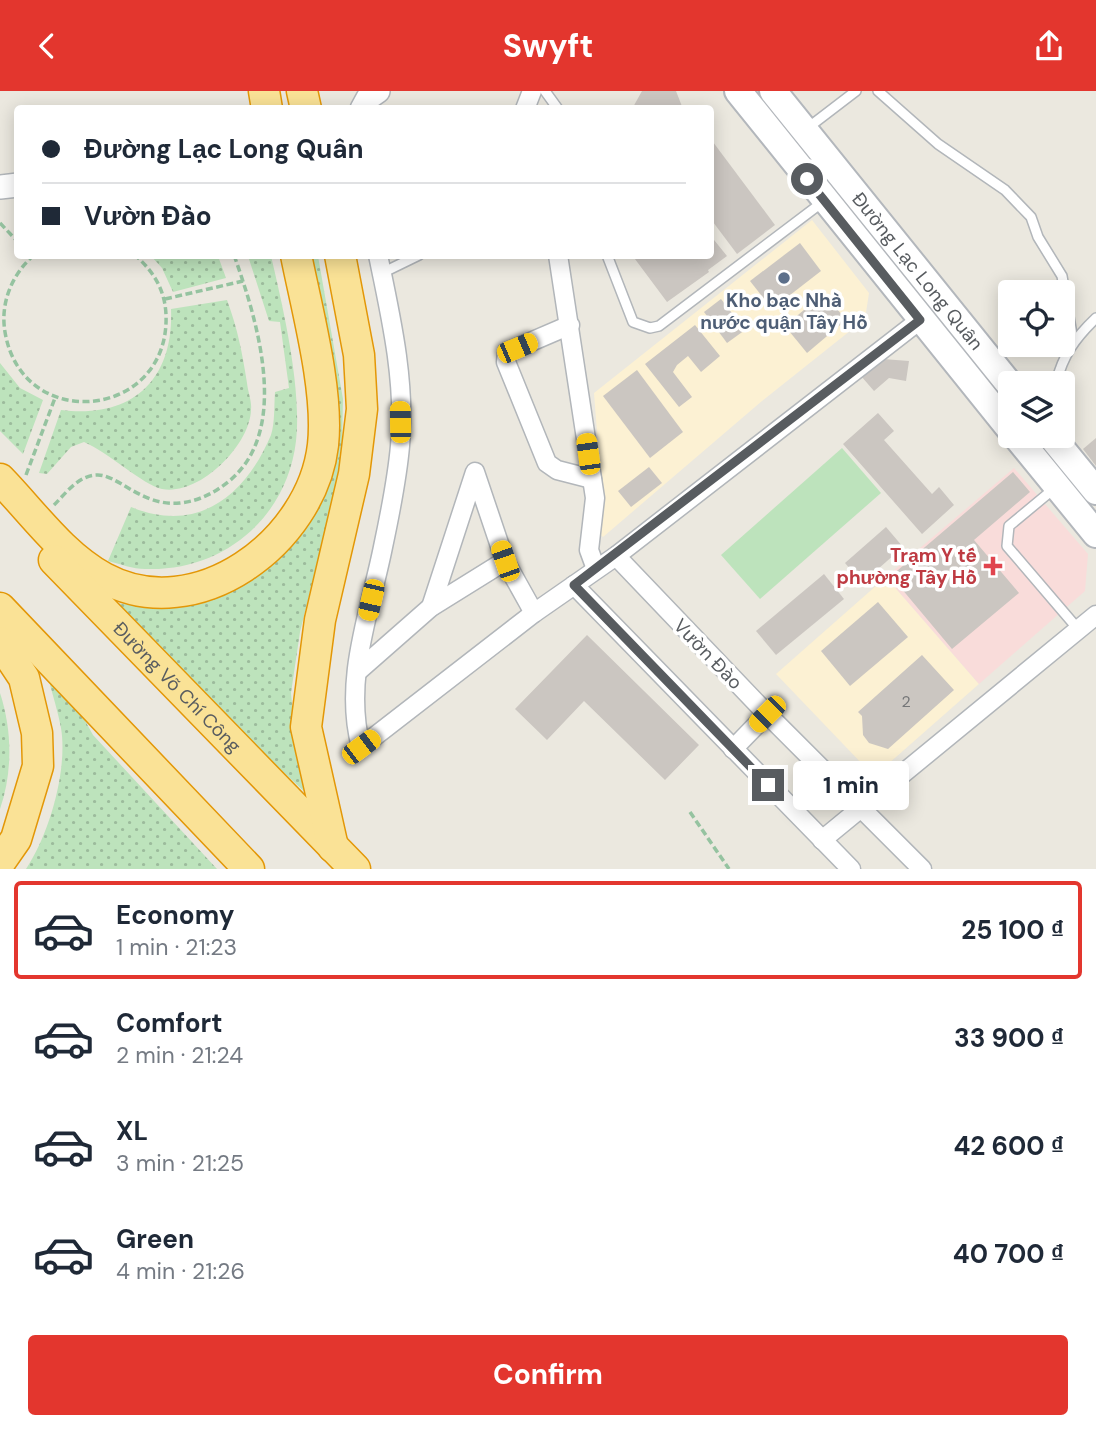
<!DOCTYPE html>
<meta charset="utf-8">
<style>
body{margin:0;font-family:"DM Sans",sans-serif;background:#f2f2f3;color:#1f2937;height:100vh;display:flex;flex-direction:column;font-size:26px;white-space:nowrap}
*{box-sizing:border-box;margin:0}
p{font-size:23px;color:#747a83}
.icon{flex:none;width:38px;height:38px;fill:none;stroke:currentColor;stroke-width:2;stroke-linecap:round;stroke-linejoin:round}
.map{position:relative;height:778px;overflow:hidden}
.details{display:flex;flex-direction:column;background:#fff;flex:1}
.details>*{flex:none}
.banner{position:absolute;left:14px;top:14px;width:700px;height:154px;border-radius:7px;box-shadow:0 4px 18px #0003;display:grid;align-content:center;height:154px;padding:0 28px;background:#fff}
.buttons{position:absolute;left:998px;top:189px;display:grid;gap:14px}
.buttons a{display:grid;place-items:center;width:77px;height:77px;border-radius:7px;background:#fff;box-shadow:0 4px 18px #0003;font-size:35px}
.end{position:absolute;width:32px;height:32px;margin:-16px;border:9px solid #585c60;background:#fff;box-shadow:0 0 0 4px #fff}
.from{border-radius:50%}
.bubble{position:absolute;height:49px;border-radius:7px;background:#fff;box-shadow:0 4px 18px #0003;font-size:23px;font-weight:700;line-height:49px;text-align:center}
.car{position:absolute;width:21px;height:42px;margin:-21px -10px;border-radius:9px;box-shadow:0 0 5px 2px #0007;background:linear-gradient(#f5c518 24%,#345 0 40%,#f5c518 0 76%,#345 0 86%,#f5c518 0)}
.banner b{display:flex;align-items:center;gap:24px;height:66px;font-size:26px}
.banner b+b{border-top:2px solid #e0e1e3}
.banner i{width:18px;height:18px;background:#1f2937}
ul{padding:12px 0 0;list-style:none}
li{display:flex;align-items:center;gap:21px;height:98px;margin:0 14px 10px;padding:0 14px;border:4px solid transparent;border-radius:7px}
li div{flex:1}
li b{display:block;font-size:26px}
li em{font-style:normal;font-weight:700}
li.on{border-color:#e3362e}
li>.icon{width:63px;height:63px;stroke-width:1.5}
.cta{display:flex;gap:14px;margin-top:auto;padding:14px 28px}
.cta a{flex:1;height:80px;border-radius:7px;background:#e3362e;color:#fff;font-size:28px;font-weight:700;line-height:80px;text-align:center}
header{display:flex;justify-content:space-between;align-items:center;height:91px;padding:0 28px;background:#e3362e;color:#fff;font-size:32px;font-weight:700}
.map>svg:first-child{display:block}
</style>
<header><svg class="icon" aria-label="back" viewBox="0 0 24 24"><path d="M15 5l-7 7 7 7"/></svg>Swyft<svg class="icon" aria-label="share" viewBox="0 0 24 24"><path d="M12 15V3M7 8l5-5 5 5M5 13v7h14v-7"/></svg></header>
<div class="map">
<svg width="1096" height="778" viewBox="0 0 1096 778">
<defs>
<pattern id="grass-dots" width="8" height="8" patternUnits="userSpaceOnUse" patternTransform="scale(1.75)"><rect width="8" height="8" fill="#bde3bc"/><path d="M2 2h.1M6 6h.1" fill="none" stroke="#9cbb9c" stroke-width="1.8" stroke-linecap="round"/></pattern>
</defs>
<rect width="100%" height="100%" fill="#ebe8df"/>
<g fill="#fcf1d3">
<polygon points="812,129 869,202 865,228 762,310 603,446 598,442 602,405 594,302"/>
<polygon points="886,486 979,593 887,674 866,677 776,583"/>
</g>
<polygon fill="#f9dcda" points="1014,377 1088,463 1085,500 979,593 886,486"/>
<g fill="url(#grass-dots)">
<polygon points="151,165 218,165 226,187 173,201 162,177"/>
<path d="M248 165H271C283 216 302 297 296 350 287 427 223 481 145 478 133 478 120 473 108 470L131 416C197 443 245 406 271 344 275 332 274 314 275 301L289 297 280 231 269 230Z"/>
<path d="M311 165H318L343 308 342 352 336 396 300 541 291 602 296 653 308 704 97 508C188 529 253 505 309 431Z"/>
<path d="M227 209C238 239 242 261 247 292 248 301 252 311 251 319 250 354 200 405 162 398 143 394 108 361 84 351L71 356 47 383 39 382 61 319C131 328 174 290 171 218Z"/>
<polygon points="0,272 20,297 43,309 23,363 0,340"/>
<path d="M49 590 73 608 93 644 217 778H26C49 744 68 679 61 637 58 621 53 605 49 590Z"/>
<path d="M0 602C12 639 13 680 0 718Z"/>
</g>
<polygon fill="#bde3bc" points="842,357 881,402 760,508 721,464"/>
<g fill="#cbc6c1">
<polygon points="642,0 676,0 683,18 632,18"/>
<polygon points="710,47 775,134 737,163 710,127"/>
<polygon points="710,144 727,165 708,179 709,181 667,211 632,164 710,164"/>
<polygon points="800,152 821,180 772,218 750,190"/>
<polygon points="824,202 846,229 807,262 785,235"/>
<polygon points="721,208 745,239 727,252 704,221"/>
<polygon points="695,234 720,265 701,281 688,265 677,274 673,281 692,306 679,316 645,273"/>
<polygon points="883,268 909,270 906,290 889,287 874,300 861,285"/>
<polygon points="637,279 683,341 650,367 603,305"/>
<polygon points="878,322 894,340 884,349 932,403 939,396 954,414 922,443 843,353"/>
<polygon points="1096,347 1096,375 1083,358"/>
<polygon points="649,376 662,392 631,416 618,400"/>
<polygon points="1013,381 1030,401 974,449 1019,502 952,558 891,485"/>
<polygon points="886,436 903,456 862,492 845,472"/>
<polygon points="824,483 844,508 776,564 756,540"/>
<polygon points="878,511 908,546 850,595 821,560"/>
<polygon points="587,544 699,654 665,689 584,610 547,649 515,618"/>
<polygon points="922,564 954,599 888,658 869,652 863,644 862,625 858,621"/>
</g>
<g fill="none" stroke-linecap="round" stroke-linejoin="round">
<g stroke="#b2b6ba" stroke-width="12">
<g id="service">
<polyline points="545,0 558,18"/>
<polyline points="878,0 938,53 1005,99 1031,126 1038,146 1062,185 1073,249"/>
<polyline points="805,39 856,0"/>
<polyline points="607,164 633,231 650,237 659,235 824,110"/>
<polyline points="382,182 419,164"/>
<path d="M1056 292C1063 264 1075 247 1096 227"/>
<polyline points="1056,396 1009,435 1007,455 1078,538"/>
</g>
</g>
<g stroke="#b2b6ba" stroke-width="21">
<g id="minor">
<polyline points="525,18 532,0"/>
<path d="M378 164C391 226 406 292 400 355 397 389 390 423 383 456 370 521 343 589 361 656L534 522 616 465 920 229"/>
<polyline points="558,164 595,407 589,459 596,478"/>
<polyline points="570,234 507,261 506,271 547,372 557,379 592,388"/>
<polyline points="616,465 767,623 922,778"/>
<polyline points="574,494 851,778"/>
<polyline points="431,516 475,381 505,470"/>
<polyline points="357,581 431,516 505,470 534,522"/>
<polyline points="733,658 767,623"/>
<polyline points="822,749 1096,524"/>
</g>
</g>
<g stroke="#b2b6ba" stroke-width="26">
<g id="tertiary">
<polyline points="362,18 368,7 378,0"/>
<polyline points="0,96 18,94"/>
</g>
</g>
<g stroke="#b3b7bc" stroke-width="30">
<g id="secondary">
<polyline points="738,0 1010,338"/>
<path id="s1" d="M773 0 1010 294"/>
<polyline points="1016,345 1096,443"/>
<polyline points="1051,345 1096,400"/>
</g>
</g>
<g stroke="#e39707" stroke-width="33">
<g id="trunk">
<polyline points="264,0 267,18"/>
<polyline points="302,0 306,18"/>
<path d="M0 388C33 422 62 464 104 487 196 537 312 451 323 354 329 300 307 219 296 164"/>
<path id="s2" d="M54 469 355 778"/>
<polyline points="0,517 249,778"/>
<polyline points="0,551 24,587 37,642 38,675 16,748 0,771"/>
<polyline points="333,756 306,636 320,529 354,383 362,318 359,264 340,164"/>
</g>
</g>
<g stroke="#95c3a0" stroke-width="3.5" stroke-dasharray="7 3.5" stroke-linecap="butt">
<polyline points="0,132 18,151"/>
<path d="M34 164C12 183 0 212 5 241 22 344 170 328 166 224 165 199 154 181 135 164"/>
<polyline points="165,208 243,190"/>
<polyline points="26,384 55,307"/>
<path d="M54 414C66 402 78 385 96 384 117 382 141 416 180 412 199 410 214 402 228 391 292 340 257 229 234 164"/>
<polyline points="690,721 729,778"/>
</g>
<use href="#service" stroke="#fff" stroke-width="9"/>
<use href="#minor" stroke="#fff" stroke-width="18"/>
<use href="#tertiary" stroke="#fff" stroke-width="23"/>
<use href="#secondary" stroke="#fff" stroke-width="26"/>
<use href="#trunk" stroke="#fae296" stroke-width="30"/>
</g>
<g fill="none" stroke-linecap="round" stroke-linejoin="round">
<polyline stroke="#585c60" stroke-width="9" points="768,694 574,494 920,229 807,88"/>
</g>
<circle fill="#5c6f8a" stroke="#fff" stroke-width="2.5" cx="784" cy="187" r="7"/>
<path fill="#e0444e" stroke="#fff" stroke-width="2.5" d="M989.5 464.5h7v7h7v7h-7v7h-7v-7h-7v-7h7z"/>
<g text-anchor="middle" dominant-baseline="central" stroke-width="7" stroke-linejoin="round" paint-order="stroke">
<g font-size="16" fill="#757678">
<text x="906" y="610">2</text>
</g>
<g font-size="19" fill="#585c60" stroke="#fff">
<text stroke="none"><textPath href="#s1" startOffset="231">Đường Lạc Long Quân</textPath></text>
<text transform="translate(708 563) rotate(46)">Vườn Đào</text>
<text stroke="none"><textPath href="#s2" startOffset="177">Đường Võ Chí Công</textPath></text>
</g>
<g font-size="19" font-weight="bold" fill="#4e5e75" stroke="#fff">
<text x="784" y="209">Kho bạc Nhà<tspan x="784" dy="22">nước quận Tây Hồ</tspan></text>
</g>
<g font-size="19" font-weight="bold" fill="#be3a42" stroke="#fff" text-anchor="end">
<text x="977" y="464">Trạm Y tế<tspan x="977" dy="22">phường Tây Hồ</tspan></text>
</g>
</g>
</svg>
<div class="buttons">
<a><svg class="icon" aria-label="locate" viewBox="0 0 24 24"><circle cx="12" cy="12" r="6"/><path d="M12 2v4M12 18v4M2 12h4M18 12h4"/></svg></a>
<a><svg class="icon" aria-label="layers" viewBox="0 0 24 24"><path d="M12 4l9 5-9 5-9-5zM3 14l9 5 9-5"/></svg></a>
</div>
<i class="end from" style="left:807px;top:88px"></i>
<i class="end" style="left:768px;top:694px"></i>
<div class="bubble" style="left:793px;top:670px;width:116px">1 min</div>
<i class="car" style="left:517px;top:257px;rotate:67deg"></i>
<i class="car" style="left:400px;top:331px;rotate:359deg"></i>
<i class="car" style="left:588px;top:363px;rotate:352deg"></i>
<i class="car" style="left:505px;top:470px;rotate:341deg"></i>
<i class="car" style="left:371px;top:509px;rotate:193deg"></i>
<i class="car" style="left:767px;top:623px;rotate:225deg"></i>
<i class="car" style="left:361px;top:656px;rotate:53deg"></i>
<div class="banner">
<b><i class="from"></i>Đường Lạc Long Quân</b>
<b><i></i>Vườn Đào</b>
</div>
</div>
<section class="details">
<ul>
<li class="on"><svg class="icon" aria-label="car" viewBox="0 0 24 24"><path d="M5 17H2v-5l4-1 3-4h7l3 4 3 1v5h-3M9 17h6M6 11h13"/><circle cx="7" cy="17" r="2"/><circle cx="17" cy="17" r="2"/></svg><div><b>Economy</b><p>1 min · 21:23</p></div><em>25 100 ₫</em></li>
<li><svg class="icon" aria-label="car" viewBox="0 0 24 24"><path d="M5 17H2v-5l4-1 3-4h7l3 4 3 1v5h-3M9 17h6M6 11h13"/><circle cx="7" cy="17" r="2"/><circle cx="17" cy="17" r="2"/></svg><div><b>Comfort</b><p>2 min · 21:24</p></div><em>33 900 ₫</em></li>
<li><svg class="icon" aria-label="car" viewBox="0 0 24 24"><path d="M5 17H2v-5l4-1 3-4h7l3 4 3 1v5h-3M9 17h6M6 11h13"/><circle cx="7" cy="17" r="2"/><circle cx="17" cy="17" r="2"/></svg><div><b>XL</b><p>3 min · 21:25</p></div><em>42 600 ₫</em></li>
<li><svg class="icon" aria-label="car" viewBox="0 0 24 24"><path d="M5 17H2v-5l4-1 3-4h7l3 4 3 1v5h-3M9 17h6M6 11h13"/><circle cx="7" cy="17" r="2"/><circle cx="17" cy="17" r="2"/></svg><div><b>Green</b><p>4 min · 21:26</p></div><em>40 700 ₫</em></li>
</ul>
<div class="cta"><a>Confirm</a></div>
</section>
